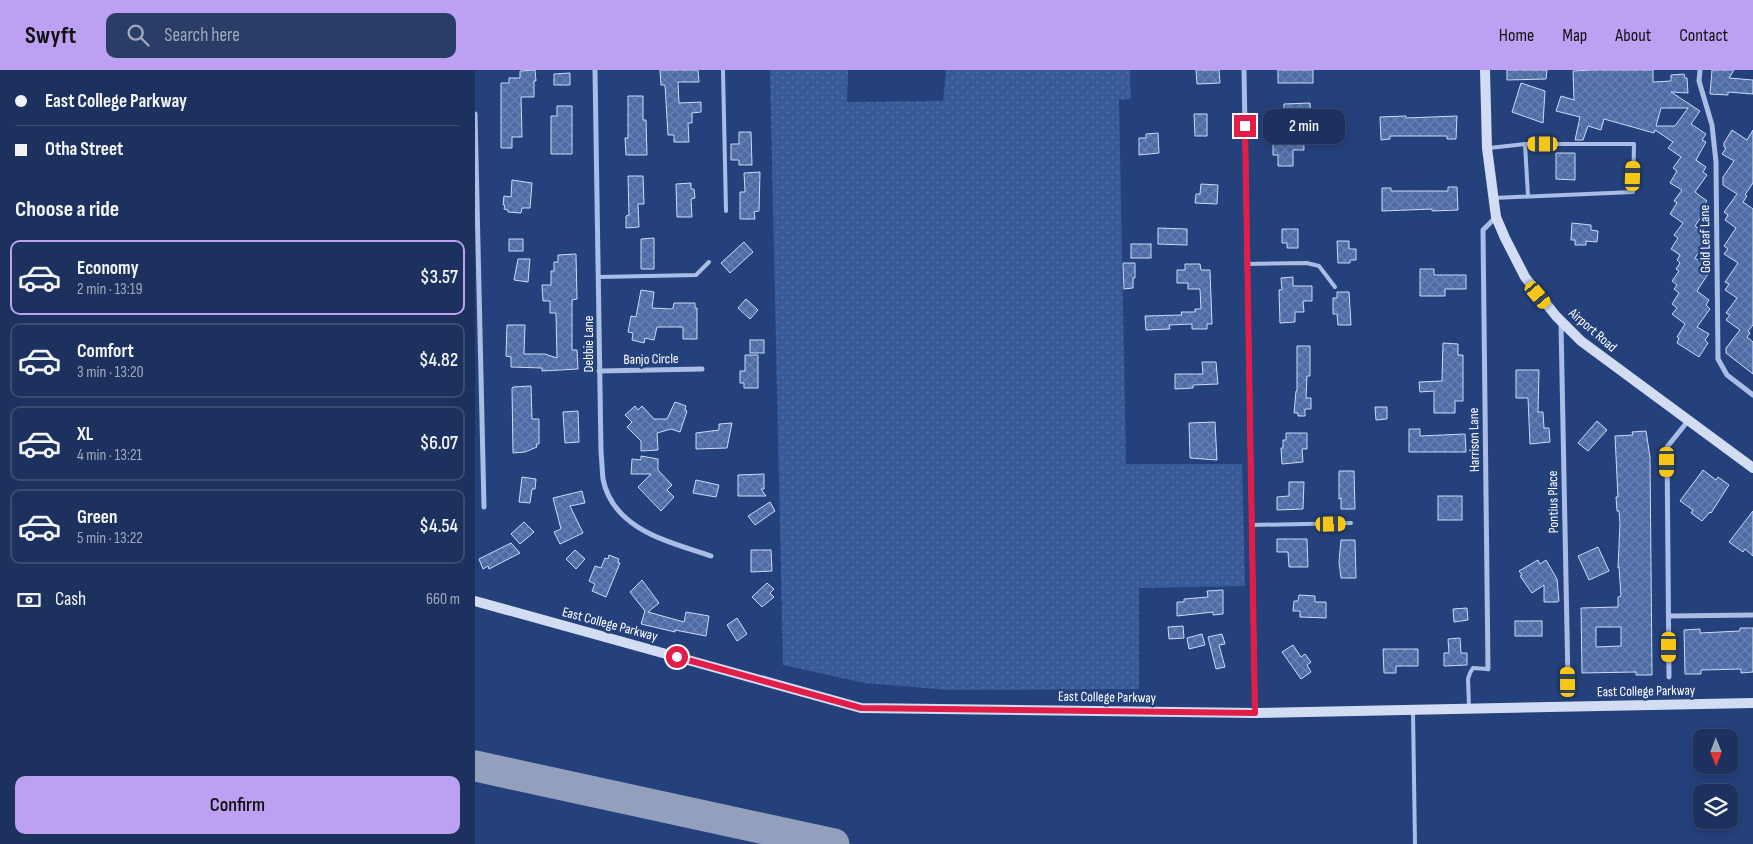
<!DOCTYPE html>
<meta charset="utf-8">
<style>
body{margin:0;font-family:"Sofia Sans Condensed",sans-serif;background:#293d66;color:#f1f3f6;height:100vh;display:flex;flex-direction:column;font-size:19px;white-space:nowrap}
*{box-sizing:border-box;margin:0}
p{font-size:16px;color:#a0a9bc}
.icon{flex:none;width:28px;height:28px;fill:none;stroke:currentColor;stroke-width:2;stroke-linecap:round;stroke-linejoin:round}
.map{position:relative;flex:1;overflow:hidden}
.sheet{display:flex;flex-direction:column;background:#1c315d;width:475px}
.sheet>*{flex:none}
.guide{display:grid;align-content:center;height:110px;padding:0 15px;background:#1c315d}
.needle{width:32px;rotate:179deg}
.fabs{position:absolute;left:1218px;top:659px;display:grid;gap:10px}
.fabs a{display:grid;place-items:center;width:45px;height:45px;border-radius:10px;background:#1c315d;box-shadow:0 2px 8px #0003,0 0 0 1px #3a4c72;font-size:25px}
.end{position:absolute;width:22px;height:22px;margin:-11px;border:6px solid #e11d48;background:#fff;box-shadow:0 0 0 2px #fff}
.from{border-radius:50%}
.bubble{position:absolute;height:35px;border-radius:10px;background:#1c315d;box-shadow:0 2px 8px #0003,0 0 0 1px #3a4c72;font-size:16px;font-weight:600;line-height:35px;text-align:center}
.car{position:absolute;width:15px;height:30px;margin:-15px -8px;border-radius:6px;box-shadow:0 0 4px 1px #0007;background:linear-gradient(#f5c518 24%,#345 0 40%,#f5c518 0 76%,#345 0 86%,#f5c518 0)}
.guide b{display:flex;align-items:center;gap:18px;height:48px;font-size:19px}
.guide b+b{border-top:1px solid #3a4c72}
.guide i{width:12px;height:12px;background:#f1f3f6}
ul{padding:0;list-style:none}
li{display:flex;align-items:center;gap:15px;height:75px;margin:0 10px 8px;padding:0 5px;border:2px solid #3a4c72;border-radius:10px}
li div{flex:1}
li b{display:block;font-size:19px}
li em{font-style:normal;font-weight:600}
li.on{border-color:#bca0f2}
li>.icon{width:45px;height:45px;stroke-width:1.5}
h2{padding:0 15px;font-size:22px;line-height:60px}
.pay{display:flex;align-items:center;gap:12px;height:55px;padding:0 15px;font-size:19px}
.pay p{margin-inline-start:auto}
.primary-button{display:flex;gap:10px;margin-top:auto;padding:10px 15px}
.primary-button a{flex:1;height:58px;border-radius:10px;background:#bca0f2;color:#111;font-size:20px;font-weight:600;line-height:58px;text-align:center}
header{display:flex;align-items:center;gap:30px;box-sizing:border-box;height:70px;padding:0 25px;background:#bca0f2;color:#111}
header strong{font-size:24px}
nav{display:flex;gap:28px;margin-inline-start:auto;font-size:18px}
.search{width:350px;height:45px;background:#293d66;display:flex;align-items:center;gap:12px;box-sizing:border-box;padding:0 18px;border-radius:10px;color:#a0a9bc;font-size:19px}
main{display:flex;flex:1;min-height:0}
.map>svg:first-child{display:block}
</style>
<header>
<strong>Swyft</strong>
<div class="search"><svg class="icon" aria-label="search" viewBox="0 0 24 24"><circle cx="10" cy="10" r="6"/><path d="M15 15l6 6"/></svg>Search here</div>
<nav><a>Home</a><a>Map</a><a>About</a><a>Contact</a></nav>
</header>
<main>
<section class="sheet">
<div class="guide">
<b><i class="from"></i>East College Parkway</b>
<b><i></i>Otha Street</b>
</div>
<h2>Choose a ride</h2>
<ul>
<li class="on"><svg class="icon" aria-label="car" viewBox="0 0 24 24"><path d="M5 17H2v-5l4-1 3-4h7l3 4 3 1v5h-3M9 17h6M6 11h13"/><circle cx="7" cy="17" r="2"/><circle cx="17" cy="17" r="2"/></svg><div><b>Economy</b><p>2 min · 13:19</p></div><em>$3.57</em></li>
<li><svg class="icon" aria-label="car" viewBox="0 0 24 24"><path d="M5 17H2v-5l4-1 3-4h7l3 4 3 1v5h-3M9 17h6M6 11h13"/><circle cx="7" cy="17" r="2"/><circle cx="17" cy="17" r="2"/></svg><div><b>Comfort</b><p>3 min · 13:20</p></div><em>$4.82</em></li>
<li><svg class="icon" aria-label="car" viewBox="0 0 24 24"><path d="M5 17H2v-5l4-1 3-4h7l3 4 3 1v5h-3M9 17h6M6 11h13"/><circle cx="7" cy="17" r="2"/><circle cx="17" cy="17" r="2"/></svg><div><b>XL</b><p>4 min · 13:21</p></div><em>$6.07</em></li>
<li><svg class="icon" aria-label="car" viewBox="0 0 24 24"><path d="M5 17H2v-5l4-1 3-4h7l3 4 3 1v5h-3M9 17h6M6 11h13"/><circle cx="7" cy="17" r="2"/><circle cx="17" cy="17" r="2"/></svg><div><b>Green</b><p>5 min · 13:22</p></div><em>$4.54</em></li>
</ul>
<div class="pay"><svg class="icon" aria-label="cash" viewBox="0 0 24 24"><path d="M3 7h18v10H3z"/><circle cx="12" cy="12" r="2"/></svg>Cash<p>660 m</p></div>
<div class="primary-button"><a>Confirm</a></div>
</section>
<div class="map">
<svg width="1278" height="774" viewBox="0 0 1278 774">
<defs>
<pattern id="grass-dots" width="8" height="8" patternUnits="userSpaceOnUse" patternTransform="scale(1.25)"><rect width="8" height="8" fill="#385a99"/><path d="M2 2h.1M6 6h.1" fill="none" stroke="#5673a8" stroke-width="1.8" stroke-linecap="round"/></pattern>
<pattern id="building-cross-hatch" width="8" height="8" patternUnits="userSpaceOnUse" patternTransform="scale(1.25)"><rect width="8" height="8" fill="#4d6ba4"/><path d="M0 0l8 8M0 8l8-8" fill="none" stroke="#6881b2"/></pattern>
</defs>
<rect width="100%" height="100%" fill="#25417c"/>
<polygon fill="url(#grass-dots)" points="295,0 373,0 372,32 468,31 471,0 655,0 656,29 644,30 651,394 767,394 770,516 664,518 664,619 474,620 390,613 308,595"/>
<g fill="none" stroke-linecap="round" stroke-linejoin="round">
<polyline stroke="#92a0be" stroke-width="31" points="0,696 359,774"/>
</g>
<g fill="url(#building-cross-hatch)" stroke="#ccdaf4" fill-rule="evenodd">
<polygon points="60,0 61,11 59,11 59,27 46,27 47,67 37,67 37,78 26,78 26,13 34,13 34,8 45,8 45,1"/>
<polygon points="185,0 223,0 224,12 203,12 204,33 226,32 226,42 217,43 217,53 213,53 214,72 199,72 199,65 193,65 190,15 186,15"/>
<polygon points="721,0 744,0 745,13 722,14"/>
<rect x="803" y="0" width="35" height="13"/>
<polygon points="1032,0 1072,0 1071,9 1032,10"/>
<path d="M1117 0H1178V12L1196 11V5L1209 4 1210 8H1212L1213 23 1196 22 1225 41 1216 54 1231 64 1227 70 1231 72 1221 90 1231 97 1228 102 1232 105 1220 122 1232 131 1228 136 1232 138 1220 156 1232 164 1229 169 1231 171 1220 188 1233 197 1230 202 1233 204 1222 221 1234 230 1231 235 1235 239 1222 257 1234 264 1230 270 1233 273 1224 287 1202 273 1204 268 1202 267 1210 254 1197 244 1202 238 1197 234 1204 223 1199 219 1202 215 1197 211 1204 201 1201 199 1205 193 1202 190 1205 185 1196 179 1203 168 1199 165 1208 153 1195 144 1202 133 1199 131 1207 120 1195 113 1202 101 1198 98 1206 87 1193 78 1198 72 1180 60 1179 63 1129 49 1126 60 1113 56 1108 70H1100L1105 47 1081 41 1086 26 1099 30 1098 1ZM1186 38H1213L1200 56H1181Z"/>
<polygon points="1237,0 1259,0 1254,8 1278,10 1278,24 1253,22 1253,25 1235,24"/>
<polygon points="95,3 95,15 79,15 79,4"/>
<polygon points="1046,13 1070,21 1068,53 1037,42"/>
<polygon points="153,26 168,26 168,50 171,50 172,85 151,85 150,68 153,68"/>
<polygon points="835,33 836,48 828,48 829,80 818,80 818,96 803,96 803,85 798,85 798,65 807,63 806,41 809,41 809,34"/>
<polygon points="82,36 97,36 97,84 76,84 76,46 82,46"/>
<polygon points="719,44 732,44 732,66 720,66"/>
<polygon points="931,46 931,48 982,46 981,69 972,69 972,66 915,66 915,69 906,70 905,47"/>
<polygon points="1257,60 1272,70 1278,60 1278,113 1270,125 1272,126 1268,132 1278,139 1278,255 1273,261 1275,263 1272,267 1278,272 1278,304 1251,283 1251,278 1265,260 1251,250 1255,245 1251,243 1262,228 1250,220 1254,214 1250,212 1263,193 1249,184 1253,179 1249,176 1261,158 1250,150 1253,145 1249,142 1262,124 1248,115 1248,107 1259,91 1247,84 1251,78 1249,77 1249,73"/>
<polygon points="264,62 276,62 277,95 264,95 264,90 256,90 256,74 264,74"/>
<polygon points="683,63 684,83 664,85 664,68 671,68 671,64"/>
<polygon points="1081,83 1100,83 1100,110 1081,109"/>
<polygon points="285,102 284,141 279,142 280,149 265,149 265,122 270,122 269,103"/>
<polygon points="153,106 168,106 169,134 163,134 164,157 151,158 151,146 154,145"/>
<polygon points="37,110 57,113 55,138 47,138 46,143 33,142 33,140 29,139 30,135 28,135 29,126 36,127"/>
<polygon points="216,113 216,119 219,119 220,128 216,129 217,147 202,147 201,114"/>
<polygon points="726,114 743,115 742,134 720,133 721,124 725,124"/>
<polygon points="973,117 982,117 983,140 957,141 957,139 907,141 907,118 916,118 916,121 973,121"/>
<polygon points="1097,153 1116,155 1116,160 1123,161 1122,172 1111,171 1111,175 1100,175 1100,170 1096,170"/>
<polygon points="683,158 712,159 712,175 683,174"/>
<polygon points="807,159 823,159 823,178 812,178 812,173 807,173"/>
<polygon points="179,168 179,199 166,199 166,169"/>
<rect x="34" y="169" width="14" height="12"/>
<polygon points="862,171 874,171 874,179 881,179 881,190 875,190 875,193 863,193"/>
<polygon points="269,172 278,182 255,203 246,193"/>
<rect x="656" y="174" width="20" height="14"/>
<polygon points="101,184 102,229 97,230 97,280 102,280 103,299 67,301 67,298 36,297 36,287 31,286 32,255 50,255 49,284 70,284 82,288 81,243 75,243 75,231 68,231 67,215 76,215 76,201 79,201 79,192 83,192 83,185"/>
<polygon points="43,189 55,189 53,212 39,210"/>
<polygon points="648,193 660,193 660,208 658,208 658,218 649,219"/>
<polygon points="710,194 725,194 726,200 735,200 737,254 732,254 732,259 717,259 717,254 694,255 695,259 671,260 670,246 707,245 706,242 720,242 720,239 726,239 725,219 713,219 713,213 702,213 702,200 710,200"/>
<polygon points="945,199 959,199 959,205 991,205 991,219 970,219 970,226 945,226"/>
<polygon points="818,207 818,216 837,216 837,231 828,231 829,242 820,242 820,252 805,253 804,220 807,220 806,208"/>
<polygon points="166,220 179,222 177,238 197,239 198,238 199,233 220,233 220,238 222,238 222,269 208,269 208,257 182,257 179,270 170,268 169,273 157,270 158,263 153,262 156,246 161,247"/>
<polygon points="862,222 874,222 876,255 863,255 862,244 858,244 858,228 862,228"/>
<polygon points="271,229 283,240 275,249 263,238"/>
<rect x="275" y="270" width="14" height="13"/>
<polygon points="968,273 983,274 983,285 988,285 988,331 980,331 980,343 959,343 959,321 945,322 944,312 967,311"/>
<polygon points="822,276 835,276 835,306 832,306 831,328 836,328 836,339 830,339 830,346 823,346 823,343 819,343 821,321 822,321"/>
<polygon points="270,285 283,285 283,318 269,318 269,313 265,313 265,301 270,301"/>
<polygon points="727,292 741,292 743,314 718,315 718,318 700,319 700,304 728,304"/>
<polygon points="1041,300 1064,300 1063,342 1068,342 1069,358 1074,358 1075,372 1055,374 1053,328 1041,328"/>
<polygon points="56,316 57,349 64,349 64,374 61,374 62,377 50,382 38,383 37,318 38,317"/>
<polygon points="200,332 211,336 210,340 212,341 205,362 196,359 182,363 183,380 166,381 166,371 152,357 157,352 150,345 160,336 163,340 167,336 179,349 192,349"/>
<polygon points="900,337 912,337 912,349 901,350"/>
<polygon points="103,341 104,372 90,373 88,342"/>
<polygon points="1122,351 1132,360 1113,381 1103,373"/>
<polygon points="740,352 742,390 715,388 714,353"/>
<polygon points="257,353 252,378 221,379 221,363 244,360 244,354"/>
<polygon points="934,359 945,359 945,366 990,364 991,382 934,382"/>
<path d="M1171 361 1175 387 1177 605H1161V602L1107 603 1106 538 1143 537V527L1146 526 1144 497 1143 498 1145 453 1144 441H1142L1141 427H1143L1140 366 1158 365 1157 362ZM1121 557H1146V576L1121 577Z"/>
<polygon points="811,363 832,363 832,379 827,379 828,392 807,394 806,378 808,378 808,370 811,370"/>
<polygon points="166,386 183,389 183,400 197,415 192,420 199,427 186,441 163,417 176,404 156,404 157,389 166,390"/>
<polygon points="1228,400 1241,410 1243,407 1254,415 1236,443 1235,442 1227,451 1216,443 1218,440 1205,431"/>
<polygon points="864,401 879,401 880,439 866,439 866,428 864,429"/>
<polygon points="289,404 289,419 286,419 291,426 263,426 263,405"/>
<polygon points="47,407 61,409 60,419 57,419 55,433 44,432"/>
<polygon points="221,410 244,415 241,427 218,423"/>
<polygon points="814,412 829,412 828,439 802,440 802,427 814,426"/>
<polygon points="107,421 110,433 95,436 108,463 85,474 79,462 86,459 78,428"/>
<rect x="963" y="426" width="24" height="24"/>
<polygon points="295,432 300,441 280,455 273,446"/>
<polygon points="1278,441 1278,486 1270,479 1268,482 1254,472"/>
<polygon points="49,452 59,462 45,474 36,464"/>
<polygon points="802,469 832,469 833,497 814,497 813,482 802,482"/>
<polygon points="866,470 880,470 881,508 866,508 864,492"/>
<polygon points="36,473 45,483 14,499 13,496 8,499 4,489"/>
<polygon points="1123,477 1134,501 1114,510 1103,486"/>
<polygon points="100,480 110,489 101,499 91,489"/>
<polygon points="276,480 296,480 297,501 276,502"/>
<polygon points="134,485 144,489 143,493 145,493 131,527 117,521 120,514 114,511 120,496 126,498 130,488 133,489"/>
<polygon points="1063,490 1065,494 1071,490 1082,509 1084,531 1082,532 1069,532 1069,515 1057,523 1045,506 1047,505 1044,501"/>
<polygon points="167,510 184,533 173,542 209,552 211,542 234,546 231,566 200,560 200,562 166,554 170,541 155,522"/>
<polygon points="292,513 299,519 295,523 299,527 287,537 277,527"/>
<polygon points="748,520 748,544 738,545 738,542 702,546 702,532 709,532 709,529 733,527 732,521"/>
<polygon points="824,525 840,526 840,532 851,532 851,548 825,547 825,541 818,541 819,531 823,531"/>
<polygon points="992,538 993,550 979,552 978,539"/>
<polygon points="262,548 272,564 262,571 252,555"/>
<rect x="1040" y="551" width="27" height="15"/>
<polygon points="708,556 709,568 694,569 693,557"/>
<polygon points="1265,558 1278,558 1278,602 1266,603 1266,599 1226,600 1226,604 1210,604 1209,560 1225,559 1225,563 1265,561"/>
<polygon points="727,564 730,575 714,579 712,568"/>
<polygon points="747,564 750,574 744,575 750,597 741,599 733,567"/>
<polygon points="985,568 986,583 992,583 992,595 969,596 969,583 974,583 973,569"/>
<polygon points="818,575 826,587 830,584 836,592 832,595 836,602 826,609 807,582"/>
<polygon points="908,579 943,579 943,596 921,596 921,603 909,603"/>
</g>
<g fill="none" stroke-linecap="round" stroke-linejoin="round">
<g stroke="#a9bde5" stroke-width="4">
<polyline points="248,0 251,141"/>
<polyline points="1050,74 1053,126"/>
<polyline points="1014,78 1050,74 1159,74 1158,122 1019,128"/>
<polyline points="772,194 832,193 844,196 860,217"/>
<polyline points="124,207 221,205 234,192"/>
<polyline points="777,455 876,453"/>
<polyline points="994,637 993,609 995,603 998,598 1013,599"/>
<polyline points="938,642 940,774"/>
</g>
<g stroke="#a9bde5" stroke-width="5">
<path d="M120 0 126 382C127 391 127 400 128 409 138 460 195 472 236 486"/>
<polyline points="769,0 780,643"/>
<polyline points="1225,0 1224,11 1237,55 1241,92 1243,289 1252,305 1278,325"/>
<polyline points="0,44 9,437"/>
<polyline points="1086,254 1093,612"/>
<polyline points="124,301 227,299"/>
<polyline points="1194,546 1278,545"/>
<polyline points="1013,599 1008,160 1021,147"/>
<polyline points="1194,607 1192,377 1213,351"/>
</g>
<g stroke="#d2ddf4" stroke-width="10">
<polyline points="1010,0 1012,78 1021,147 1030,168 1050,207 1081,246 1106,271 1278,398"/>
<polyline points="0,531 386,638 780,643 1278,633"/>
</g>
</g>
<g fill="none" stroke-linecap="round" stroke-linejoin="round">
<polyline stroke="#e11d48" stroke-width="6" points="202,587 386,638 780,643 770,56"/>
</g>
<g text-anchor="middle" dominant-baseline="central" stroke-width="5" stroke-linejoin="round" paint-order="stroke">
<g font-size="14" fill="#fff" stroke="#25417c">
<text transform="translate(1230 169) rotate(-91)">Gold Leaf Lane</text>
<text transform="translate(1118 260) rotate(41)">Airport Road</text>
<text transform="translate(113 274) rotate(-90)">Debbie Lane</text>
<text transform="translate(176 289) rotate(-1)">Banjo Circle</text>
<text transform="translate(999 370) rotate(-91)">Harrison Lane</text>
<text transform="translate(1078 432) rotate(-91)">Pontius Place</text>
<text transform="translate(135 554) rotate(15)">East College Parkway</text>
<text transform="translate(1171 621) rotate(-1)">East College Parkway</text>
<text transform="translate(632 627) rotate(1)">East College Parkway</text>
</g>
</g>
</svg>
<div class="fabs">
<a><svg class="needle" viewBox="-14 -14 28 28"><path d="M0-13l5 13h-10z" fill="#e53935"/><path d="M0 13l5-13h-10z" fill="#a0a9bc"/></svg></a>
<a><svg class="icon" aria-label="layers" viewBox="0 0 24 24"><path d="M12 4l9 5-9 5-9-5zM3 14l9 5 9-5"/></svg></a>
</div>
<i class="end from" style="left:202px;top:587px"></i>
<i class="end" style="left:770px;top:56px"></i>
<div class="bubble" style="left:788px;top:39px;width:82px">2 min</div>
<i class="car" style="left:1068px;top:74px;rotate:270deg"></i>
<i class="car" style="left:1158px;top:106px;rotate:2deg"></i>
<i class="car" style="left:1063px;top:225px;rotate:140deg"></i>
<i class="car" style="left:1192px;top:392px;rotate:180deg"></i>
<i class="car" style="left:856px;top:454px;rotate:89deg"></i>
<i class="car" style="left:1194px;top:577px;rotate:180deg"></i>
<i class="car" style="left:1093px;top:612px;rotate:359deg"></i>
</div>
</main>
